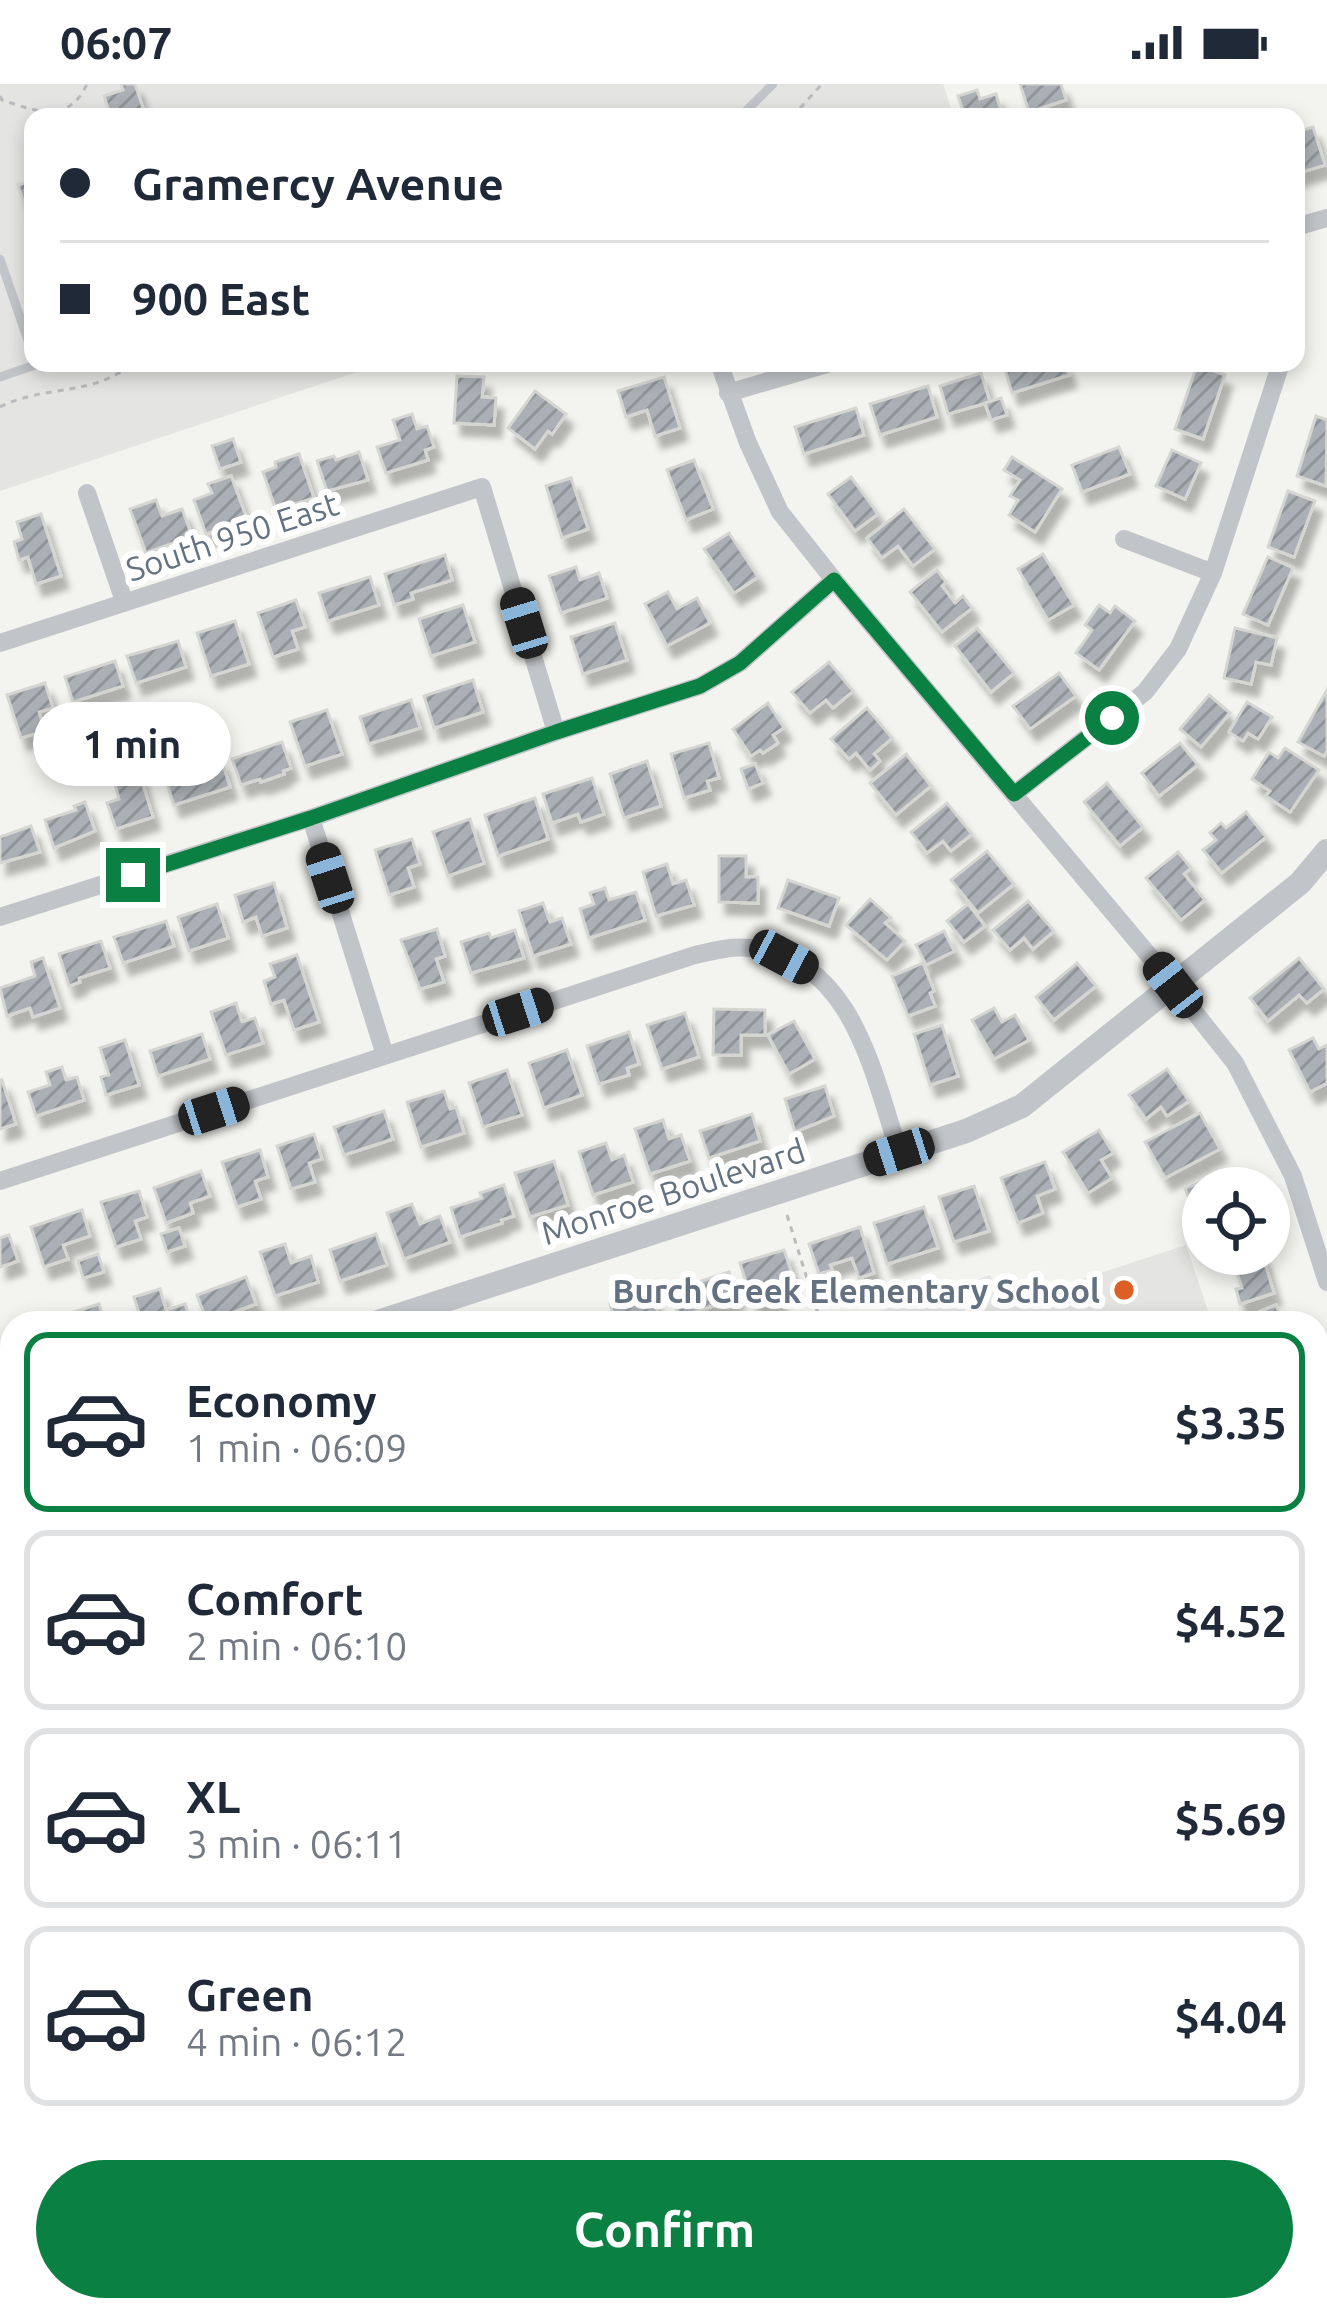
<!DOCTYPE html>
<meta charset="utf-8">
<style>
body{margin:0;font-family:Ubuntu,sans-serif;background:#f6f6f7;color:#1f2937;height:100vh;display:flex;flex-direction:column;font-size:45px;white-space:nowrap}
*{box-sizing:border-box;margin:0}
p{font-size:39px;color:#747a83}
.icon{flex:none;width:66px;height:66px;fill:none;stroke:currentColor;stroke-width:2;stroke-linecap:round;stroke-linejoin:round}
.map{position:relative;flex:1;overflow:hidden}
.side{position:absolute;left:0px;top:1227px;width:1329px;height:1011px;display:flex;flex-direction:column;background:#fff;border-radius:36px 36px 0 0;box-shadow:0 6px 18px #0003}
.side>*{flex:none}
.top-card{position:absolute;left:24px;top:24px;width:1281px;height:264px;border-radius:24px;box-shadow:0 6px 18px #0003;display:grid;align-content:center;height:264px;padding:0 36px;background:#fff}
.controls{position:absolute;left:1182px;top:1083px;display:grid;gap:24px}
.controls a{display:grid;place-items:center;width:108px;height:108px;border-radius:50%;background:#fff;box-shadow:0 6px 18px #0003;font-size:60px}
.end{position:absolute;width:54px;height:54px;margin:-27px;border:15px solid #0b8043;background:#fff;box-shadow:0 0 0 6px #fff}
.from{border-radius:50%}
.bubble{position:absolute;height:84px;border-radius:42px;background:#fff;box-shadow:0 6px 18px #0003;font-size:39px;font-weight:700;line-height:84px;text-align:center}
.car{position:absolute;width:36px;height:72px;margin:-36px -18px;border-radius:15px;box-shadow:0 0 9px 3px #0007;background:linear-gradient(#222 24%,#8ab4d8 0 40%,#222 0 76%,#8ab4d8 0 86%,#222 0)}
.top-card b{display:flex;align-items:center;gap:42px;height:114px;font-size:45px}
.top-card b+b{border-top:3px solid #e0e1e3}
.top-card i{width:30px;height:30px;background:#1f2937}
ul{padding:21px 0 0;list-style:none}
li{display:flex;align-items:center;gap:36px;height:180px;margin:0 24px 18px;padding:0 12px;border:6px solid #e0e1e3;border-radius:24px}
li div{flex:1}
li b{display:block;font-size:45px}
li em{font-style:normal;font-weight:700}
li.active{border-color:#0b8043}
li>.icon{width:108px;height:108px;stroke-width:1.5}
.action{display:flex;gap:24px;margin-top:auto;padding:24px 36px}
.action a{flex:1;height:138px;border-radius:72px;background:#0b8043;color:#fff;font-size:48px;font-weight:700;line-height:138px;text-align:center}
.status{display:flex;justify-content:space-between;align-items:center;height:84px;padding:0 60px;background:#fff;direction:ltr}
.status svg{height:33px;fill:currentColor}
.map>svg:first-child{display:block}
</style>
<div class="status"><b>06:07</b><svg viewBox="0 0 49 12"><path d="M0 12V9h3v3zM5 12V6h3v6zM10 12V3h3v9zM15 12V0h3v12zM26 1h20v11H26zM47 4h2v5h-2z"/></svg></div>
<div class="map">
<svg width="1327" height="2236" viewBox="0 0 1327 2236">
<defs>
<pattern id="building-hatch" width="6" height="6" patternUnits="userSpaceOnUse" patternTransform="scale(3)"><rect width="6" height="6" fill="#aab0b5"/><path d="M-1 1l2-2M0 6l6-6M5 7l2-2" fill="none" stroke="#8e9498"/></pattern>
<filter id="shadow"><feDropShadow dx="7" dy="12" stdDeviation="3" flood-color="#0004"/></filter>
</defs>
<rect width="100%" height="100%" fill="#f3f4ef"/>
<g fill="#e4e5e3">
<polygon points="0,0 943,0 954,33 33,33 33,279 384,279 0,407"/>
<polygon points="1186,1161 1212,1239 843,1239 990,1191 1002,1221"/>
<polygon points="1327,1516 1327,1982 1317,1968 1317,1520"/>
</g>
<g fill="url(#building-hatch)" stroke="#d5d5d2" stroke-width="3" filter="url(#shadow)">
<polygon points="121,0 135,0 146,33 111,33 104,12 123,6"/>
<polygon points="1020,0 1061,0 1066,16 1029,28"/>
<polygon points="977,6 980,15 996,10 1003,33 965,33 958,12"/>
<polygon points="1313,43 1325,81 1296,90 1296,48"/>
<polygon points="33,96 33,148 18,101"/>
<polygon points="1012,279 1065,279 1069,291 1012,309 1004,282"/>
<polygon points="1197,281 1225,291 1203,355 1175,345"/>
<polygon points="981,289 990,318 948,330 940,302"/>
<polygon points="457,292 484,293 482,313 496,314 494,341 454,339"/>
<polygon points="664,293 680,344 655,352 647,326 626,333 618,307"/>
<polygon points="928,302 937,333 880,351 870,320"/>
<polygon points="535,307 566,330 552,350 548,347 535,365 508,344"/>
<polygon points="1001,314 1007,331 991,336 985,319"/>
<polygon points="856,324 864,351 804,370 795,343"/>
<polygon points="412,330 417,345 427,342 434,363 425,366 428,376 386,389 377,363 400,356 393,336"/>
<polygon points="1316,332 1327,336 1326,402 1297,392"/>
<polygon points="233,355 241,378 220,385 212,362"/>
<polygon points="1119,363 1130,390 1082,408 1072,381"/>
<polygon points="1172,366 1201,379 1185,415 1156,402"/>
<polygon points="359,368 368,396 327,407 317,377 334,372 336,376"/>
<polygon points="299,370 314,414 276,426 263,388 276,383 275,378"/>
<polygon points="1012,373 1062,405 1035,448 1009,431 1018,416 1010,412 1020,396 1004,386"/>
<polygon points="694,376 713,425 686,436 667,386"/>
<polygon points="231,392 247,435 206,450 194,416 212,409 208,400"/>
<polygon points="851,393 878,430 855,447 828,410"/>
<polygon points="571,394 588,445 562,454 546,402"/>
<polygon points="1288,407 1315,417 1294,473 1268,463"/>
<polygon points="156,416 162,432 182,425 192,452 146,469 130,425"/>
<polygon points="904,425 935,465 913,482 898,462 882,474 867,454"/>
<polygon points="41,430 61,492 36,500 28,473 19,476 14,458 22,455 17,438"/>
<polygon points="729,449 758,493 734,509 704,465"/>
<polygon points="1043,470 1074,521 1048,536 1018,485"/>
<polygon points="445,471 452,496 411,509 413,515 394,521 385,490"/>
<polygon points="1268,473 1293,484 1268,541 1243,530"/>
<polygon points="576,483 580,496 599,489 607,514 561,529 549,492"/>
<polygon points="937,486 946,498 942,502 955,519 963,512 972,524 942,548 910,508"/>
<polygon points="370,493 379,521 328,537 319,509"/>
<polygon points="668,508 677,525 697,514 710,539 667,562 645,520"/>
<polygon points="296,516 305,543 292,547 298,565 273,573 258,529"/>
<polygon points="463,521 475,558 431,572 419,535"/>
<polygon points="1099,521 1110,529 1115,522 1135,537 1099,586 1076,569 1092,546 1085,541"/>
<polygon points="235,537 249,580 211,592 197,549"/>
<polygon points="615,539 627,576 583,590 571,553"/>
<polygon points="977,544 1014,589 991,608 955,562"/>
<polygon points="1235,544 1277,554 1271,581 1256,578 1251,600 1224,594"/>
<polygon points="178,557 186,583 136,599 127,572"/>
<polygon points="115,577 123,602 73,618 65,593"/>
<polygon points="829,578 853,607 833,624 826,616 810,629 792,608"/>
<polygon points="1059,589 1076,612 1030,645 1013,622"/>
<polygon points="473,596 483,628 434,644 424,612"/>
<polygon points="45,599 53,624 39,628 45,647 21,654 7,611"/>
<polygon points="1327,606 1327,667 1324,672 1298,658"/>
<polygon points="1209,611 1230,629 1201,663 1180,645"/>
<polygon points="411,616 420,644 369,660 360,633"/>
<polygon points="1247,618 1272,633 1258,655 1248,649 1243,657 1229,648"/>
<polygon points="768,619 784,644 773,651 778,659 763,669 760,666 751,672 733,645"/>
<polygon points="867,624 892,654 874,670 880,677 870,686 856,669 849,675 831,655"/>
<polygon points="327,626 342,670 305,682 290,638"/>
<polygon points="282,658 291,684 283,687 284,690 261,698 260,695 241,701 232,675"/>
<polygon points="709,659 719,694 707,697 710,706 684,714 671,670"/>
<polygon points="1180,659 1198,681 1159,712 1142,689"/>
<polygon points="1285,664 1319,686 1290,728 1266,712 1270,707 1252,695 1269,668 1278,674"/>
<polygon points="906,670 931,702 896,731 870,699"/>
<polygon points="221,675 230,703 174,721 165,694"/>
<polygon points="647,677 661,722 624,734 610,690"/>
<polygon points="755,680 763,699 748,705 741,685"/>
<polygon points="139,688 153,733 116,745 107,719 119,715 114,697"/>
<polygon points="592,694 604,730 581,738 578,730 552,739 543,710"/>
<polygon points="1107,699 1143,743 1120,762 1084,718"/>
<polygon points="535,714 548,755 498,772 485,731"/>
<polygon points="85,718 95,747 54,764 45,736 76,726 74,722"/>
<polygon points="947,719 972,750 951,767 943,757 927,769 911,748"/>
<polygon points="1246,728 1266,753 1222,789 1203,766 1216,756 1210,749 1221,739 1226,744"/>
<polygon points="470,735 484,779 448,792 433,748"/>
<polygon points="31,742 40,768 0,779 0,753"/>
<polygon points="412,755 420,780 408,784 414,803 389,811 375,766"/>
<polygon points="987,767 1014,800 978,829 951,796"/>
<polygon points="1178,768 1191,784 1184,790 1205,816 1181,836 1146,794"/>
<polygon points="719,772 746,772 746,793 758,793 758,819 719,818"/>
<polygon points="667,780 673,800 686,796 694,821 656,832 643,788"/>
<polygon points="788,796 839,814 829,842 778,824"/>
<polygon points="274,799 287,844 262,852 256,833 243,838 235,811"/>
<polygon points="605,804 609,816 636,808 645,836 589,854 580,825 594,820 590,809"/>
<polygon points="870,815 891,834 885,839 905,857 887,876 846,841"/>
<polygon points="1028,817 1054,847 1033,865 1024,854 1010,866 993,846"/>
<polygon points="543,819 550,838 562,834 571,860 533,872 519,827"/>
<polygon points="217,820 228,854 189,867 178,833"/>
<polygon points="968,820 985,842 964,858 947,837"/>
<polygon points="166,837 174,862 123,879 114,853"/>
<polygon points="437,845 445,872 436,875 444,898 420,905 401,856"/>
<polygon points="515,846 524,874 471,889 461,858 489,849 491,854"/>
<polygon points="944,847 954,867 926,881 916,861"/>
<polygon points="101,857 110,884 79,894 80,898 69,902 59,870"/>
<polygon points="297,871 319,938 294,946 284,916 271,920 264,897 275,893 270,880"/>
<polygon points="43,874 60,924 33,933 30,924 7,932 0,904 35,892 31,878"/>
<polygon points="1299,874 1324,905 1307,919 1299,911 1268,937 1250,914"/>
<polygon points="923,879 934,907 930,909 935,922 908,932 892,892"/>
<polygon points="1077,879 1096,902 1054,936 1036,913"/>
<polygon points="236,919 242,938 255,934 263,959 226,971 211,928"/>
<polygon points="994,924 1002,938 1015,931 1029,956 994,975 972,936"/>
<polygon points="714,925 765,926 765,951 741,951 741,971 713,971"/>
<polygon points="685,929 699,973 662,985 647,941"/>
<polygon points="794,937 815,975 789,990 768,951"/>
<polygon points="942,941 958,992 930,1001 914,950"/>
<polygon points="629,948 639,980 627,984 629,991 599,1000 587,962"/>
<polygon points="202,950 210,975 158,992 150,967"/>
<polygon points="1313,954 1319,965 1327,961 1327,999 1310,1008 1289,966"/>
<polygon points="125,956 139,1001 106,1011 101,993 109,991 100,964"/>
<polygon points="567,966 582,1011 544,1024 529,979"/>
<polygon points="62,983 66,996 77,993 84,1016 36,1032 28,1008 50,1001 46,988"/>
<polygon points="1167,985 1189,1017 1167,1032 1161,1023 1146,1035 1129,1011"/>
<polygon points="507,986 522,1031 483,1043 469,999"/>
<polygon points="0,996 2,996 16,1040 0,1045"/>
<polygon points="825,1002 834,1032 795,1048 785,1015"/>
<polygon points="444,1007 450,1025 456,1023 464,1049 421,1063 407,1018"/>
<polygon points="384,1027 393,1055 344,1071 334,1043"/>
<polygon points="1200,1029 1220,1065 1165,1094 1145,1058"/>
<polygon points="752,1030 760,1057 709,1074 700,1047"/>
<polygon points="663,1036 669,1055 681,1051 690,1077 650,1090 635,1045"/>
<polygon points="1099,1046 1113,1069 1101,1076 1112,1094 1088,1109 1063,1068"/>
<polygon points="314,1050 322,1075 309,1079 315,1098 291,1105 277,1062"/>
<polygon points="606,1059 612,1076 624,1071 633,1098 593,1111 579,1068"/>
<polygon points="260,1066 268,1093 255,1097 261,1115 237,1123 222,1078"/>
<polygon points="554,1077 568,1121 530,1133 515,1089"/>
<polygon points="1045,1078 1055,1105 1037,1112 1043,1129 1018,1139 1001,1094"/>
<polygon points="201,1087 210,1112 190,1119 193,1129 166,1139 154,1104"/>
<polygon points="1230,1087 1236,1104 1203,1104 1203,1127 1195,1130 1185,1104"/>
<polygon points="504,1101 514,1132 501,1136 502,1139 460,1153 451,1124 482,1114 480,1109"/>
<polygon points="974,1102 989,1147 954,1158 939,1113"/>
<polygon points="139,1107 147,1133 135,1137 141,1155 116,1163 101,1118"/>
<polygon points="412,1120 420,1140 440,1132 450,1158 404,1175 387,1129"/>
<polygon points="924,1123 938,1164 887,1180 874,1139"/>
<polygon points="82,1126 90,1152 63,1161 68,1175 44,1183 31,1143"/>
<polygon points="860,1143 874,1189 859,1194 852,1174 830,1181 832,1186 819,1190 809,1160"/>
<polygon points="179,1144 185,1162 167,1168 161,1150"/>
<polygon points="376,1150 387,1181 340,1197 330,1166"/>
<polygon points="9,1151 18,1177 0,1183 0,1154"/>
<polygon points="285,1160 291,1179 311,1172 318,1198 275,1212 260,1168"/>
<polygon points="784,1166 793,1193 775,1199 780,1216 754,1224 740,1179"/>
<polygon points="98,1170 104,1188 83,1194 78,1177"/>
<polygon points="1231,1170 1262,1170 1274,1209 1240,1220 1236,1205 1242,1204"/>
<polygon points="729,1188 737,1214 679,1233 671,1207"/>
<polygon points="246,1193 256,1220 207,1238 197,1211"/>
<polygon points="160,1205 166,1226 185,1220 191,1239 142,1239 134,1213"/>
<polygon points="651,1207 661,1239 616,1239 610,1220"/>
<polygon points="99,1220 105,1239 117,1235 118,1239 78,1239 74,1228"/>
<polygon points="1276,1221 1283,1239 1255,1239 1252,1231"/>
<polygon points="1327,1366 1327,1430 1317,1433 1317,1370"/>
<polygon points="5,1594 12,1624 0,1628 0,1595"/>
<polygon points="1327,2070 1327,2101 1317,2102 1317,2071"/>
<polygon points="438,2226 457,2226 460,2236 414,2236 413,2233"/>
<polygon points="627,2226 655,2226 658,2236 620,2236 618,2229"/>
<polygon points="874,2226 902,2226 905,2236 877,2236"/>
<polygon points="980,2226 999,2226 1003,2236 974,2236 972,2229"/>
</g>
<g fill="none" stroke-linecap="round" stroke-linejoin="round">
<g stroke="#b9bbbd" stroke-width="3" stroke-dasharray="6 6" stroke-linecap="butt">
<path d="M0 12 2 16C36 27 68 41 87 0"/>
<polyline points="792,33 822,0"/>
<path d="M0 323C46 300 93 313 133 279"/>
<polyline points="787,1131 821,1239"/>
<path d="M1062 1239C1092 1225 1121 1225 1152 1239"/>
<polyline points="1317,1597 1327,1594"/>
<polyline points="1317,1675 1327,1671"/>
<polyline points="1317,1702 1327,1730"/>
<polyline points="1317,1770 1327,1768"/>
</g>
<g stroke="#c1c4c8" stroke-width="9">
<polyline points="740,33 773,0"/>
<polyline points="0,175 33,271"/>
<polyline points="0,293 41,279"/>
</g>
<g stroke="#c1c4c8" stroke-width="18">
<polyline points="1296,143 1327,134"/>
<polyline points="719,279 748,359 780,428 834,496 1157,881 1235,979 1293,1092 1327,1198"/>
<polyline points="728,309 830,279"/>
<polyline points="87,409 124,517"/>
<polyline points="1124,455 1213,489"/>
<polyline points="0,559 482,403 556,648"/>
<polyline points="1014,710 1145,608 1178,565 1213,489 1281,279"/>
<polyline points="311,734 385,971"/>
<polyline points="0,833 311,734 556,648 700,602 740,579 834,496"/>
<path d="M0 1097 695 871C713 867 731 862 750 864 852 873 873 989 899 1068"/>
<polyline points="0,1842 12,1879"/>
<polyline points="0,1918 12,1915"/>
<polyline points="1317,2172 1327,2171"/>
<polyline points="125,2226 128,2236"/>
<polyline points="810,2226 813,2236"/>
<polyline points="177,2236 207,2226"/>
<polyline points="1249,2236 1259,2226"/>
</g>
<g stroke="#c1c4c8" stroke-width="24">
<polyline points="375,1239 966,1047 1022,1022 1300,799 1327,767"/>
<polyline points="0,1376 12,1369"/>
</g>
</g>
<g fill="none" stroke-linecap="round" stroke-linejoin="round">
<polyline stroke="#0b8043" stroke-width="15" points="133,791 311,734 556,648 700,602 740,579 834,496 1014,710 1112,634"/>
</g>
<circle fill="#dd5f26" stroke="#fff" stroke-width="4.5" cx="1124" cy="1206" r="12"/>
<g text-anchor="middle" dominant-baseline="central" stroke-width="12" stroke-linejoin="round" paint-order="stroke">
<g font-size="33" fill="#637180" stroke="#fff">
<text transform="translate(232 452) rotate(-18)">South 950 East</text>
<text transform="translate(673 1107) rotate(-18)">Monroe Boulevard</text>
</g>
<g font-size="33" font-weight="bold" fill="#637180" stroke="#fff" text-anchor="end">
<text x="1100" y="1206">Burch Creek Elementary School</text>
</g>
</g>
</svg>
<div class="controls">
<a><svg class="icon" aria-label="locate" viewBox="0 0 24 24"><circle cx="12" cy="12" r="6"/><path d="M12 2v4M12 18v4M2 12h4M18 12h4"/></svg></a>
</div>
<i class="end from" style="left:1112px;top:634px"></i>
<i class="end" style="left:133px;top:791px"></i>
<div class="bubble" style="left:33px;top:618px;width:198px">1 min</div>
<i class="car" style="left:524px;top:539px;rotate:343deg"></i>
<i class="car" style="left:330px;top:794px;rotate:342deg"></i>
<i class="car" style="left:784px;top:873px;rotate:118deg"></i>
<i class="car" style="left:1173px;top:901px;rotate:322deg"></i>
<i class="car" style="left:518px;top:928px;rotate:72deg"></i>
<i class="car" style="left:214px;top:1027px;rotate:72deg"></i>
<i class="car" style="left:899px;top:1068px;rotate:252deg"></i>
<div class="top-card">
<b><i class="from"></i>Gramercy Avenue</b>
<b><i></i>900 East</b>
</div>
<section class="side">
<ul>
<li class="active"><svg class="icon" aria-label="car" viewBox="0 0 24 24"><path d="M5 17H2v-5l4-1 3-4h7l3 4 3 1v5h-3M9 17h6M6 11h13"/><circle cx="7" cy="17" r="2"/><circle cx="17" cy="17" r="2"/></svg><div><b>Economy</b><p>1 min · 06:09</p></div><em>$3.35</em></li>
<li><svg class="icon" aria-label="car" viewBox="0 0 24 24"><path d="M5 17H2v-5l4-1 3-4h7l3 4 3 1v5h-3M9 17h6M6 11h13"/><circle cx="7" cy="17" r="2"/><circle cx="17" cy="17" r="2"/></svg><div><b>Comfort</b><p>2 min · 06:10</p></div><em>$4.52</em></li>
<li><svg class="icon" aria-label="car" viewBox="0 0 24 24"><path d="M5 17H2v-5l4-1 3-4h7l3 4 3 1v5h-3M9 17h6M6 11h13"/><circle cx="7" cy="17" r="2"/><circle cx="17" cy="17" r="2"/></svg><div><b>XL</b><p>3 min · 06:11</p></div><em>$5.69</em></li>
<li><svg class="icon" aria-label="car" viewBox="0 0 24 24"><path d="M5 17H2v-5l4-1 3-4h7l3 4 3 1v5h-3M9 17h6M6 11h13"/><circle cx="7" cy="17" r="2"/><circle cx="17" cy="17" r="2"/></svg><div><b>Green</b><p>4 min · 06:12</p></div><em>$4.04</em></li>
</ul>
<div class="action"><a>Confirm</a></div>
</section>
</div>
